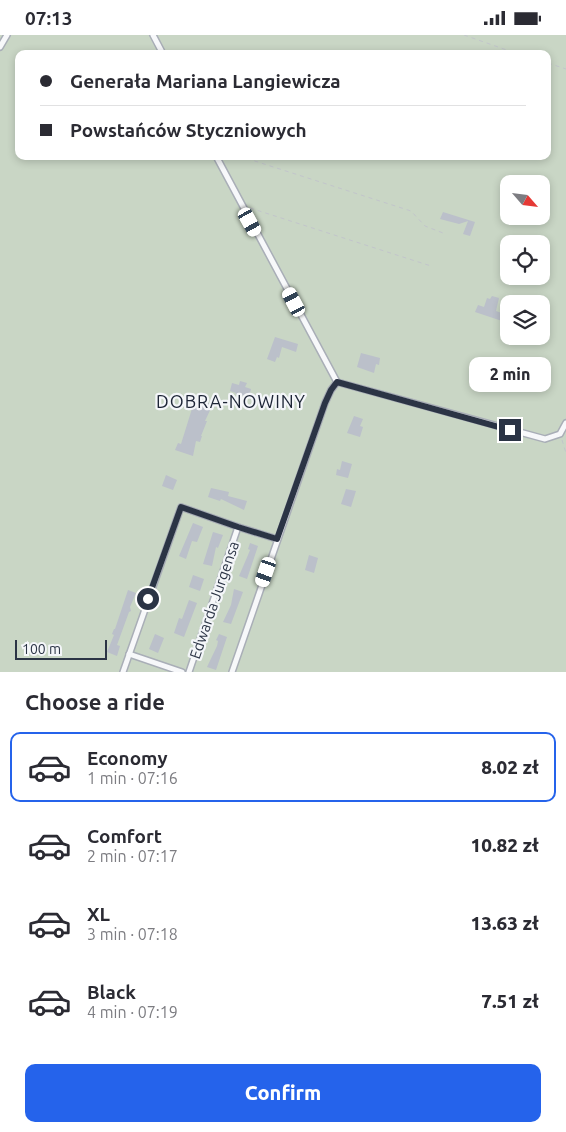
<!DOCTYPE html>
<meta charset="utf-8">
<style>
body{margin:0;font-family:Ubuntu,sans-serif;background:#f7f7f7;color:#2b2b33;height:100vh;display:flex;flex-direction:column;font-size:19px;white-space:nowrap}
*{box-sizing:border-box;margin:0}
p{font-size:16px;color:#7c7c81}
.icon{flex:none;width:28px;height:28px;fill:none;stroke:currentColor;stroke-width:2;stroke-linecap:round;stroke-linejoin:round}
.map{position:relative;height:637px;overflow:hidden}
.drawer{display:flex;flex-direction:column;background:#fff;flex:1}
.drawer>*{flex:none}
.top-card{position:absolute;left:15px;top:15px;width:536px;height:110px;border-radius:10px;box-shadow:0 2px 8px #0003;display:grid;align-content:center;height:110px;padding:0 25px;background:#fff}
.needle{width:32px;rotate:118deg}
.controls{position:absolute;left:500px;top:140px;display:grid;gap:10px}
.controls a{display:grid;place-items:center;width:50px;height:50px;border-radius:10px;background:#fff;box-shadow:0 2px 8px #0003;font-size:25px}
.scale{position:absolute;left:15px;bottom:12px;width:92px;box-sizing:border-box;padding-left:5px;border:2px solid #2b3445;border-top:0;font-size:14px;line-height:18px;white-space:nowrap;color:#2b3445;-webkit-text-stroke:4px #f4f6f9;paint-order:stroke}
.end{position:absolute;width:22px;height:22px;margin:-11px;border:6px solid #2b3445;background:#fff;box-shadow:0 0 0 2px #fff}
.from{border-radius:50%}
.bubble{position:absolute;height:35px;border-radius:10px;background:#fff;box-shadow:0 2px 8px #0003;font-size:16px;font-weight:800;line-height:35px;text-align:center}
.car{position:absolute;width:15px;height:30px;margin:-15px -8px;border-radius:6px;box-shadow:0 0 4px 1px #0007;background:linear-gradient(#fff 24%,#345 0 40%,#fff 0 76%,#345 0 86%,#fff 0)}
.top-card b{display:flex;align-items:center;gap:18px;height:48px;font-size:19px}
.top-card b+b{border-top:1px solid #e1e1e2}
.top-card i{width:12px;height:12px;background:#2b2b33}
ul{padding:0;list-style:none}
li{display:flex;align-items:center;gap:15px;height:70px;margin:0 10px 8px;padding:0 15px;border:2px solid transparent;border-radius:10px}
li div{flex:1}
li b{display:block;font-size:19px}
li em{font-style:normal;font-weight:800}
li.selected{border-color:#2563eb}
li>.icon{width:45px;height:45px;stroke-width:1.5}
h2{padding:0 25px;font-size:22px;line-height:60px}
.action{display:flex;gap:10px;margin-top:auto;padding:10px 25px}
.action a{flex:1;height:58px;border-radius:10px;background:#2563eb;color:#fff;font-size:20px;font-weight:800;line-height:58px;text-align:center}
.status{display:flex;justify-content:space-between;align-items:center;height:35px;padding:0 25px;background:#fff;direction:ltr}
.status svg{height:14px;fill:currentColor}
.map>svg:first-child{display:block}
</style>
<div class="status"><b>07:13</b><svg viewBox="0 0 49 12"><path d="M0 12V9h3v3zM5 12V6h3v6zM10 12V3h3v9zM15 12V0h3v12zM26 1h20v11H26zM47 4h2v5h-2z"/></svg></div>
<div class="map">
<svg width="566" height="637" viewBox="0 0 566 637">
<rect width="100%" height="100%" fill="#e4e7ec"/>
<path fill="#c9d6c5" fill-rule="evenodd" d="M0 0H566V637H0ZM19 19H548V121H19ZM509 149H541V181H509ZM509 209H541V241H509ZM509 269H541V301H509Z"/>
<g fill="#bbc0ca">
<polygon points="443,177 475,187 470,201 463,199 468,186 459,189 440,184"/>
<polygon points="492,261 499,263 496,276 507,280 505,287 475,277 478,270 484,272 487,263 490,264"/>
<polygon points="275,302 298,309 296,317 282,312 279,323 277,322 275,327 267,324"/>
<polygon points="361,318 380,323 379,330 376,329 374,338 357,332"/>
<polygon points="240,346 247,348 245,352 251,354 249,362 235,359 236,358 230,356 232,348 239,350"/>
<polygon points="195,364 211,369 210,371 212,371 205,386 207,386 201,401 202,401 200,407 196,406 193,421 175,415 178,408 181,409"/>
<polygon points="354,381 363,384 360,391 363,392 360,402 347,398"/>
<polygon points="342,426 352,429 348,443 336,440 337,434 340,435"/>
<polygon points="166,440 177,445 173,455 162,451"/>
<polygon points="211,453 229,457 228,461 247,466 244,475 221,464 220,466 208,462"/>
<polygon points="346,454 356,456 351,472 341,469"/>
<polygon points="193,488 203,492 197,507 192,506 186,524 179,521"/>
<polygon points="213,497 223,500 218,513 216,512 212,531 203,529"/>
<polygon points="250,508 258,511 247,544 239,541 248,520 250,515 248,514"/>
<polygon points="309,520 318,523 314,538 305,535"/>
<polygon points="193,540 204,544 200,556 189,552"/>
<polygon points="234,554 243,557 231,589 223,587 231,570"/>
<polygon points="128,555 136,558 130,572 131,576 129,577 117,610 120,611 117,621 107,617 114,600 112,599 114,594 115,594"/>
<polygon points="189,565 197,568 184,602 174,598 179,583 182,584"/>
<polygon points="155,599 164,603 158,618 149,614"/>
<polygon points="219,599 227,602 216,635 207,632 217,611 218,606 216,605"/>
</g>
<g fill="none" stroke-linecap="round" stroke-linejoin="round">
<g stroke="#a9aeb7" stroke-width="8">
<g id="street">
<polyline points="153,0 163,19"/>
<polyline points="0,12 7,0"/>
<polyline points="216,121 337,347"/>
<polyline points="337,347 545,404 560,399 566,388"/>
<polyline points="129,619 182,637"/>
<polyline points="123,637 181,472 238,492 277,504"/>
<polyline points="189,637 238,492"/>
<polyline points="232,637 325,368 331,355 337,347"/>
</g>
</g>
<g stroke="#c2c5cb" stroke-width="1" stroke-dasharray="4 4" stroke-linecap="butt">
<polyline points="464,0 518,19"/>
<polyline points="548,28 566,34"/>
<polyline points="239,121 411,176 425,191 443,198"/>
<polyline points="250,173 431,231"/>
<polyline points="562,405 566,418"/>
</g>
<use href="#street" stroke="#f7f8fa" stroke-width="5"/>
</g>
<g fill="none" stroke-linecap="round" stroke-linejoin="round">
<polyline stroke="#2b3445" stroke-width="6" points="148,564 181,472 238,492 277,504 325,368 331,355 337,347 510,395"/>
</g>
<g text-anchor="middle" dominant-baseline="central" stroke-width="4.5" stroke-linejoin="round" paint-order="stroke">
<g font-size="15" fill="#2b3445" stroke="#f4f6f9">
<text transform="translate(214 565) rotate(-71)">Edwarda Jurgensa</text>
</g>
<g font-size="18" letter-spacing="1" fill="#1d2536" stroke="#f4f6f9">
<text x="231" y="366">DOBRA-NOWINY</text>
</g>
</g>
</svg>
<div class="controls">
<a><svg class="needle" viewBox="-14 -14 28 28"><path d="M0-13l5 13h-10z" fill="#e53935"/><path d="M0 13l5-13h-10z" fill="#7c7c81"/></svg></a>
<a><svg class="icon" aria-label="locate" viewBox="0 0 24 24"><circle cx="12" cy="12" r="6"/><path d="M12 2v4M12 18v4M2 12h4M18 12h4"/></svg></a>
<a><svg class="icon" aria-label="layers" viewBox="0 0 24 24"><path d="M12 4l9 5-9 5-9-5zM3 14l9 5 9-5"/></svg></a>
</div>
<div class="scale">100 m</div>
<i class="end from" style="left:148px;top:564px"></i>
<i class="end" style="left:510px;top:395px"></i>
<div class="bubble" style="left:469px;top:322px;width:82px">2 min</div>
<i class="car" style="left:250px;top:187px;rotate:151deg"></i>
<i class="car" style="left:294px;top:267px;rotate:332deg"></i>
<i class="car" style="left:266px;top:537px;rotate:199deg"></i>
<div class="top-card">
<b><i class="from"></i>Generała Mariana Langiewicza</b>
<b><i></i>Powstańców Styczniowych</b>
</div>
</div>
<section class="drawer">
<h2>Choose a ride</h2>
<ul>
<li class="selected"><svg class="icon" aria-label="car" viewBox="0 0 24 24"><path d="M5 17H2v-5l4-1 3-4h7l3 4 3 1v5h-3M9 17h6M6 11h13"/><circle cx="7" cy="17" r="2"/><circle cx="17" cy="17" r="2"/></svg><div><b>Economy</b><p>1 min · 07:16</p></div><em>8.02 zł</em></li>
<li><svg class="icon" aria-label="car" viewBox="0 0 24 24"><path d="M5 17H2v-5l4-1 3-4h7l3 4 3 1v5h-3M9 17h6M6 11h13"/><circle cx="7" cy="17" r="2"/><circle cx="17" cy="17" r="2"/></svg><div><b>Comfort</b><p>2 min · 07:17</p></div><em>10.82 zł</em></li>
<li><svg class="icon" aria-label="car" viewBox="0 0 24 24"><path d="M5 17H2v-5l4-1 3-4h7l3 4 3 1v5h-3M9 17h6M6 11h13"/><circle cx="7" cy="17" r="2"/><circle cx="17" cy="17" r="2"/></svg><div><b>XL</b><p>3 min · 07:18</p></div><em>13.63 zł</em></li>
<li><svg class="icon" aria-label="car" viewBox="0 0 24 24"><path d="M5 17H2v-5l4-1 3-4h7l3 4 3 1v5h-3M9 17h6M6 11h13"/><circle cx="7" cy="17" r="2"/><circle cx="17" cy="17" r="2"/></svg><div><b>Black</b><p>4 min · 07:19</p></div><em>7.51 zł</em></li>
</ul>
<div class="action"><a>Confirm</a></div>
</section>
